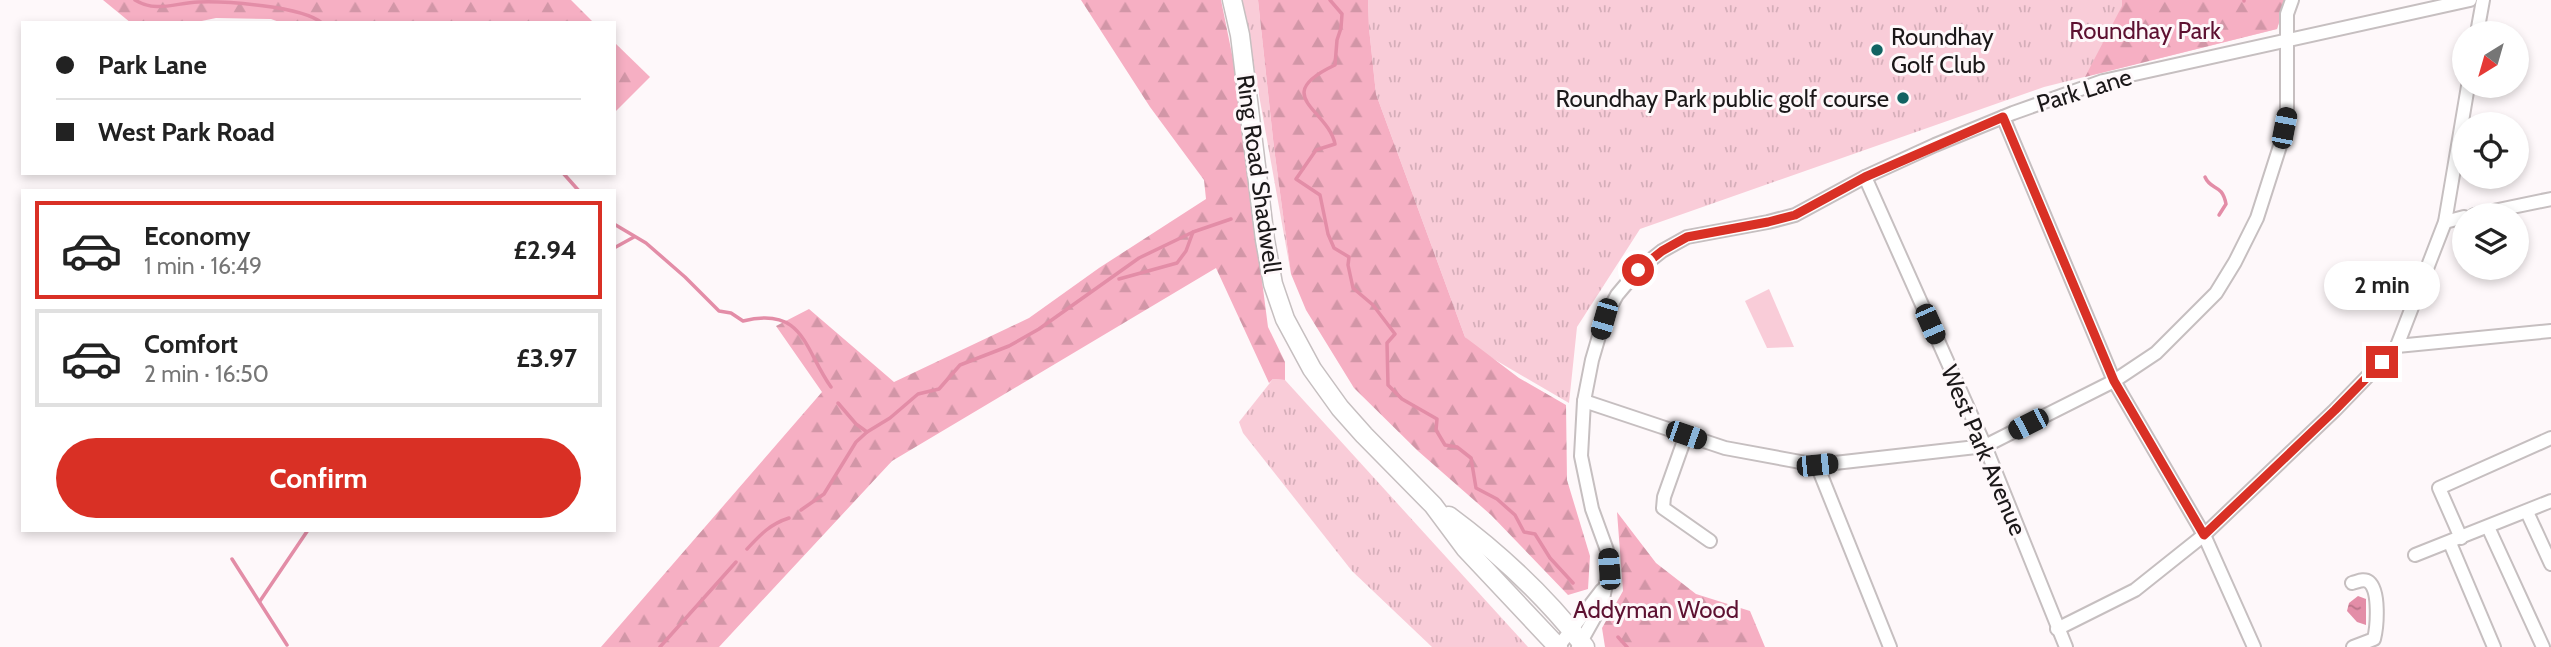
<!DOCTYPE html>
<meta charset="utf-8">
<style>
body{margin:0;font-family:Cabin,sans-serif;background:#f6f6f6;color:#222;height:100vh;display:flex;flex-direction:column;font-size:26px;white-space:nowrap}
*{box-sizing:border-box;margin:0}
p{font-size:23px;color:#767676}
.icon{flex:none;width:38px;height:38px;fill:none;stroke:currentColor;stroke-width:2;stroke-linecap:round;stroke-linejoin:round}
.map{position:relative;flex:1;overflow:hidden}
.sheet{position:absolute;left:21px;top:189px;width:595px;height:343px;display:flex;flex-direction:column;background:#fff;border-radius:0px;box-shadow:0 4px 10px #0003}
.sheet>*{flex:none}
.hud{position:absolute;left:21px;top:21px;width:595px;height:154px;border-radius:0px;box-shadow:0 4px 10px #0003;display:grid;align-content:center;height:154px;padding:0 35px;background:#fff}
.needle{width:46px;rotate:217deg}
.controls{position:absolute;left:2452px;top:21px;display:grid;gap:14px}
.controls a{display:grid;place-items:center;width:77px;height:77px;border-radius:50%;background:#fff;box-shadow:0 4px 10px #0003;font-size:35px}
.end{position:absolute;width:32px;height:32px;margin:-16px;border:9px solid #d93025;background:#fff;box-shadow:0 0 0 4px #fff}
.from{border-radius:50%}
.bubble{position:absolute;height:49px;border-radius:24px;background:#fff;box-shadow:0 4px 10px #0003;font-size:23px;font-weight:700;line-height:49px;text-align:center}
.car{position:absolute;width:21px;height:42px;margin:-21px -10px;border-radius:9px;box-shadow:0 0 5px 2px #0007;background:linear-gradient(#222 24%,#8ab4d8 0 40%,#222 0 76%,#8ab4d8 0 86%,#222 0)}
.hud b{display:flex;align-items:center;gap:24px;height:66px;font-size:26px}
.hud b+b{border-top:2px solid #e0e0e0}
.hud i{width:18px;height:18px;background:#222}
ul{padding:12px 0 0;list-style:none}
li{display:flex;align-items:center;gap:21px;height:98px;margin:0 14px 10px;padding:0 21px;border:4px solid #e0e0e0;border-radius:0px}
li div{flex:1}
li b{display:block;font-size:26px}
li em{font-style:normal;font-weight:700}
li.current{border-color:#d93025}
li>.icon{width:63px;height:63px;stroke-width:1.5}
.button{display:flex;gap:14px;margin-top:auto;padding:14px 35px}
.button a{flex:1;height:80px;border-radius:42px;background:#d93025;color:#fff;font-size:28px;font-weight:700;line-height:80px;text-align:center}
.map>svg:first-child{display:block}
</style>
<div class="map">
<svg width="2551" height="647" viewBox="0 0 2551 647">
<defs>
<pattern id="grass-tufts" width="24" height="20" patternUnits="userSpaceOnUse" patternTransform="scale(1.75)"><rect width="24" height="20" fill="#f9ccd8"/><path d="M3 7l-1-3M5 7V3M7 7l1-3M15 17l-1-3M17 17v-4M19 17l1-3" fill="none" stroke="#d5aeb9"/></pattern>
<pattern id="forest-firs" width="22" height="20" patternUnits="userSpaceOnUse" patternTransform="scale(1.75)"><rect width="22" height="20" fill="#f6afc3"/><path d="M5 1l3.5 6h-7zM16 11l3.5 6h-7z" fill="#d296a7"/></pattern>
<pattern id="water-ripples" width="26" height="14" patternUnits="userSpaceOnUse" patternTransform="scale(1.75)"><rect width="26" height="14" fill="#e38da7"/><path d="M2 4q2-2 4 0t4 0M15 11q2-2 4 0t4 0" fill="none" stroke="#b77287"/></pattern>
</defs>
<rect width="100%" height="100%" fill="#fef8fa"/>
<g fill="url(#grass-tufts)">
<polygon points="1242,0 1258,0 1274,148 1291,274"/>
<polygon points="1368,0 2286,0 2277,29 2044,87 1640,229 1577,327 1569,403 1480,351 1465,337 1376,94 1369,28"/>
<polygon points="1273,379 1285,380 1528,647 1432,647 1352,571 1243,433 1239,422"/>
</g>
<g fill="url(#forest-firs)">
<polygon points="103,0 571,0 594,23 282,23 271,19 216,18 192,23 131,23"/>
<polygon points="1081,0 1221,0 1234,64 1268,327 1285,362 1285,380 1273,379 1269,383 1216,268 892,461 719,647 601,647 822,392 776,326 809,309 894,382 1029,318 1099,268 1206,199 1204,180 1150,107"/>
<polygon points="1258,0 1368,0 1369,28 1376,94 1465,337 1519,378 1566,405 1567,480 1590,556 1588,589 1568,595 1491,515 1418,451 1354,388 1306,310 1291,274 1274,148"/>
<polygon points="2122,0 2286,0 2277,29 2085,77 2122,6"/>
<polygon points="614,42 650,77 614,113"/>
<polygon points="1617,512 1656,563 1696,594 1750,611 1765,647 1605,647 1602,628 1623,591"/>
</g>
<polygon fill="#f9ccd8" points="1769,289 1794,347 1767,348 1745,301"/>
<polygon fill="url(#water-ripples)" points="2358,596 2366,599 2366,625 2357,622 2347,611 2349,603"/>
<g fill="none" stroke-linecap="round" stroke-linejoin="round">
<g stroke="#e38da7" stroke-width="3.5">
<path d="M135 0C156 13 175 3 198 2 225 1 302 6 322 23"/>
<path d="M1330 0 1342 14 1341 28 1337 40 1335 65C1269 96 1328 109 1335 144L1316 150 1296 179 1320 195 1328 234 1334 248 1349 257 1348 265 1353 288 1373 305 1395 334 1387 343 1388 385 1402 399 1437 419 1436 430 1445 445 1457 447 1471 458 1476 488 1497 499 1515 515 1524 532 1535 534 1550 558 1573 583"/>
<polyline points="2244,1 2244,0"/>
<polyline points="563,173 579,191"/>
<path d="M2205 177C2211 191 2222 183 2226 204L2219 215"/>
<path d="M614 224 646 243 685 277 719 311 731 313 743 321C804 306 804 349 831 387"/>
<polyline points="614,248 634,237"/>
<polyline points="1119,279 1177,263 1186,251 1193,232"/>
<polyline points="838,403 856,424 867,432"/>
<polyline points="801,510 824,494 856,442 867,432 890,418 918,394 939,389 960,365 1009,346 1039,329 1139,258 1193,232 1231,219"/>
<path d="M747 549C760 535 770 524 789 518"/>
<polyline points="232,559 287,645"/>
<polyline points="260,601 308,530"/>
<polyline points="1618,637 1627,647"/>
<polyline points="660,647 736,562"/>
</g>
<g stroke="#c6bfc0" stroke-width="16">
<g id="minor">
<polyline points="2477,33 2483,0"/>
<polyline points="2003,117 2114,381 2204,535 2254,647"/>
<polyline points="1865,177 1985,446 2066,647"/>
<polyline points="2474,215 2551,199"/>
<polyline points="2445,222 2464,217"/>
<polyline points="2397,346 2551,331"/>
<polyline points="1584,401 1725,448 1817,465 1985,446 2114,381 2156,353 2216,293 2235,262 2257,218 2280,146 2287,110 2287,14 2292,0"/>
<polyline points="1686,435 1664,497 1663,508 1710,541"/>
<polyline points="1817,465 1890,647"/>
<polyline points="2527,512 2551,564"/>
<polyline points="2488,527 2543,647"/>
<polyline points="2461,538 2439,488 2551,438"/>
<polyline points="2450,543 2494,647"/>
<polyline points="2415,555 2551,501"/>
<path d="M2352 583C2357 582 2364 578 2369 582 2380 591 2377 627 2374 639L2353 647"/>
<polyline points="2057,629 2135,590 2204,535 2335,410 2397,346 2445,222 2468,86"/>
<polyline points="1558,647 1602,590"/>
<polyline points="1578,647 1602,604 1609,569 1608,553 1592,509 1581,456 1584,401 1592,360 1604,319 1617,295 1638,270 1662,251 1687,237 1768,222 1795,215 1865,177 1935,145 2013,113 2103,81 2470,0"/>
</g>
</g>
<g stroke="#c6bfc0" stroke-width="21">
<g id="highway">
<polyline points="1232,0 1240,35 1265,240 1273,284 1285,319 1312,369 1340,408 1364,435 1433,505 1465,548 1558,647"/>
<path d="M1449 516C1499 553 1547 598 1585 647"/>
</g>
</g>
<use href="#minor" stroke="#fff" stroke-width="12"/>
<use href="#highway" stroke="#fff" stroke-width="18"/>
</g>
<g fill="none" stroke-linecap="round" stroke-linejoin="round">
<polyline stroke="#d93025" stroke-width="9" points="1638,270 1662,251 1687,237 1768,222 1795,215 1865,177 2003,117 2114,381 2204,535 2335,410 2382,362"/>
</g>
<g fill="#126362" stroke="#fef8fa" stroke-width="2.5">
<circle cx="1877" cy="50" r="7"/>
<circle cx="1903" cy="98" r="7"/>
</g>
<g text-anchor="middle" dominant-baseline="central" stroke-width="6" stroke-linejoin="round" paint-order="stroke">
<g font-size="24" fill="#5d1131" stroke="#fef8fa">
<text x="2145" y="30">Roundhay Park</text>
<text x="1656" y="609">Addyman Wood</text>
</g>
<g font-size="24" fill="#1b1819" stroke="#fef8fa" text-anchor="start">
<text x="1891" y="36">Roundhay<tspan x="1891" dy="28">Golf Club</tspan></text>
<text x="1889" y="98" text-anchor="end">Roundhay Park public golf course</text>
</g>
<g font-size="24" fill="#1b1819" stroke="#fef8fa">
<text transform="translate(2084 90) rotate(-17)">Park Lane</text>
<text transform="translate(1259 174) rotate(82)">Ring Road Shadwell</text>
<text transform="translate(1984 450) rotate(67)">West Park Avenue</text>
</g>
</g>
</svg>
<div class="controls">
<a><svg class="needle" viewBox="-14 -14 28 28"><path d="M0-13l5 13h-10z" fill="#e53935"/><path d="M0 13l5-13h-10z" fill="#767676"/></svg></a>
<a><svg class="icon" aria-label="locate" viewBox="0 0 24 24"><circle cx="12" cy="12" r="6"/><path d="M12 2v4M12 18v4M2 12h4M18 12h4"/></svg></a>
<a><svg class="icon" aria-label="layers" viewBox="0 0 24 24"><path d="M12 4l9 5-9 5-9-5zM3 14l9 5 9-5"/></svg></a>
</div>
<i class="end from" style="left:1638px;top:270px"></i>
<i class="end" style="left:2382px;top:362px"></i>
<div class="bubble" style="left:2324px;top:261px;width:116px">2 min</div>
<i class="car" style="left:2284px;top:128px;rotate:11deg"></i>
<i class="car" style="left:1604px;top:319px;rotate:196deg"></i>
<i class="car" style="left:1930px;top:324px;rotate:156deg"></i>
<i class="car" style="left:2028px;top:424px;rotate:243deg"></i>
<i class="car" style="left:1686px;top:435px;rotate:109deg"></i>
<i class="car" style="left:1817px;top:465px;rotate:84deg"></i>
<i class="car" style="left:1609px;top:569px;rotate:356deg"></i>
<div class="hud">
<b><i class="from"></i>Park Lane</b>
<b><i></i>West Park Road</b>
</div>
<section class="sheet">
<ul>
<li class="current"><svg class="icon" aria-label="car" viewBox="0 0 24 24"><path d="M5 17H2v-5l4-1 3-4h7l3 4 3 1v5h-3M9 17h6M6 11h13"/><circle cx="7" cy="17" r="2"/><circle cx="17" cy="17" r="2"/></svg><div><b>Economy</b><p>1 min · 16:49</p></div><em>£2.94</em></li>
<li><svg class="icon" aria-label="car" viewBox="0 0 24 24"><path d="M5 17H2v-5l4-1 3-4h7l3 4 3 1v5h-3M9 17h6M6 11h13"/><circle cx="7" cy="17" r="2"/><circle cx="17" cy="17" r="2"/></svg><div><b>Comfort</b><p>2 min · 16:50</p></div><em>£3.97</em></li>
</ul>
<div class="button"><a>Confirm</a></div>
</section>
</div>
